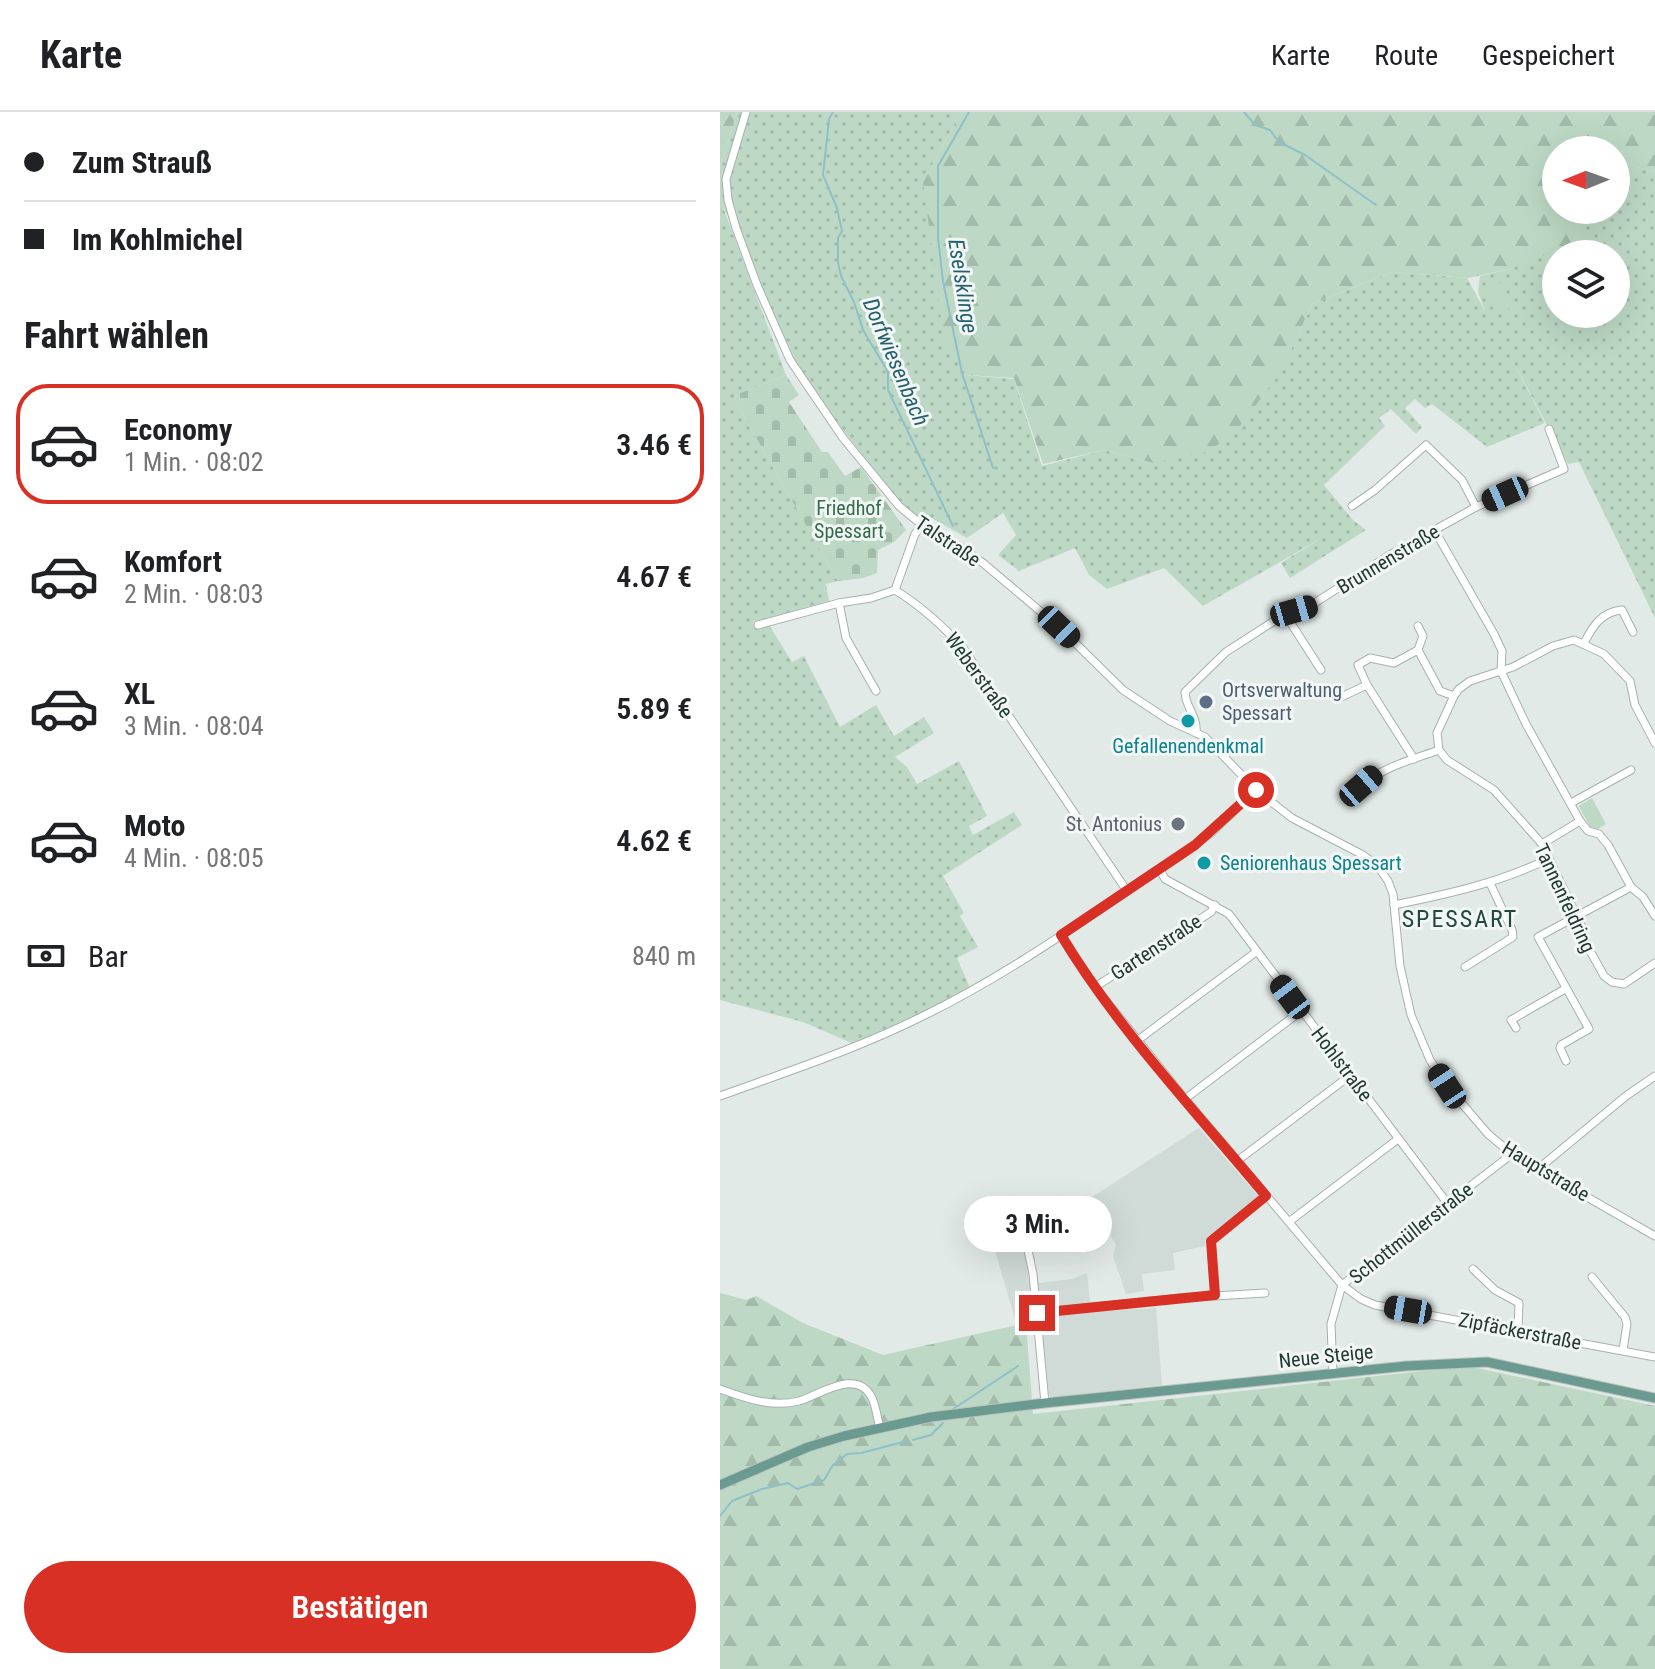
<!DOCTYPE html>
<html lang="de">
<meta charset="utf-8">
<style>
body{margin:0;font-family:"Roboto Condensed",sans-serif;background:#f2f2f2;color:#202124;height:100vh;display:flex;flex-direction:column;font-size:30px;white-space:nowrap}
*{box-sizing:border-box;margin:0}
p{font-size:26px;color:#757577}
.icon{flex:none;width:44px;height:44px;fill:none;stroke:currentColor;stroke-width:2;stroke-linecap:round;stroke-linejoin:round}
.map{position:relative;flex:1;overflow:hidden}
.drawer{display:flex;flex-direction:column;background:#fff;width:720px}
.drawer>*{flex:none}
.top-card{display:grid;align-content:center;height:176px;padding:0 24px;background:#fff}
.needle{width:52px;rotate:269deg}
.fabs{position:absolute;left:822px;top:24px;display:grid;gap:16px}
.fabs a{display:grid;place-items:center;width:88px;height:88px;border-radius:50%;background:#fff;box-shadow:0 8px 32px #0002;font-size:40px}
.end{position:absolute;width:36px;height:36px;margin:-18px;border:10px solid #d93025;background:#fff;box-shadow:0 0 0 4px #fff}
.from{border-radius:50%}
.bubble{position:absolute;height:56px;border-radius:28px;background:#fff;box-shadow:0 8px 32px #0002;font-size:26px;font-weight:600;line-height:56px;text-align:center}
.car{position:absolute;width:24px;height:48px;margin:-24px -12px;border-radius:10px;box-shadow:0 0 6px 2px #0007;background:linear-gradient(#222 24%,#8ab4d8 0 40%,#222 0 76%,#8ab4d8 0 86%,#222 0)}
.top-card b{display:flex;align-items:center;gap:28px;height:76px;font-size:30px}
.top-card b+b{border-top:2px solid #e0e0e0}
.top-card i{width:20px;height:20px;background:#202124}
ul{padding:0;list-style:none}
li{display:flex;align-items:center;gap:24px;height:120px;margin:0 16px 12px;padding:0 8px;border:4px solid transparent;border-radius:32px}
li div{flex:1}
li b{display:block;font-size:30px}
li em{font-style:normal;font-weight:600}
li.active{border-color:#d93025}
li>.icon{width:72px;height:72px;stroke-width:1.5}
h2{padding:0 24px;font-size:36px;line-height:96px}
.pay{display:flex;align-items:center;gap:20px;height:88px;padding:0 24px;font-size:30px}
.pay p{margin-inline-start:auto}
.primary-button{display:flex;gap:16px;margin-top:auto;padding:16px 24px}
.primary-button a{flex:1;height:92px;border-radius:48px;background:#d93025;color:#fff;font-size:32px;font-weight:600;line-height:92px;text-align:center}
header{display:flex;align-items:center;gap:48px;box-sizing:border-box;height:112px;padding:0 40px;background:#fff;border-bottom:2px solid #e0e0e0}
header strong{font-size:38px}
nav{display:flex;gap:44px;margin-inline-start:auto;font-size:28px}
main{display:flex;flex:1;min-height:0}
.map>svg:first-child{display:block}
</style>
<header>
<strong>Karte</strong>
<nav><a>Karte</a><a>Route</a><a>Gespeichert</a></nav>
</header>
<main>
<section class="drawer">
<div class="top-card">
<b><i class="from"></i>Zum Strauß</b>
<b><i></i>Im Kohlmichel</b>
</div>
<h2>Fahrt wählen</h2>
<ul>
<li class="active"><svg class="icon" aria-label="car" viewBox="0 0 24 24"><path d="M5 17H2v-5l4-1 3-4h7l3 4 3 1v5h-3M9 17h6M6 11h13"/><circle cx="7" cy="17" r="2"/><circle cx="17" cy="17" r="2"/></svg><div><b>Economy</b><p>1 Min. · 08:02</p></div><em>3.46 €</em></li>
<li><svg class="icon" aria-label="car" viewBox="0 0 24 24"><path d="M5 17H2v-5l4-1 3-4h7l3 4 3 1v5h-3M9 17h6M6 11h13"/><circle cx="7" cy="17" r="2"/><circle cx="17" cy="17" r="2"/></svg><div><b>Komfort</b><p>2 Min. · 08:03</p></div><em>4.67 €</em></li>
<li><svg class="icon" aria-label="car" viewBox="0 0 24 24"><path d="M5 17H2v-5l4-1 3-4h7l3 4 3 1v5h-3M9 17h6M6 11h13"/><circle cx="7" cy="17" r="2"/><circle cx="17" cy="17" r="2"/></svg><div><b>XL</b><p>3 Min. · 08:04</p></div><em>5.89 €</em></li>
<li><svg class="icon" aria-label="car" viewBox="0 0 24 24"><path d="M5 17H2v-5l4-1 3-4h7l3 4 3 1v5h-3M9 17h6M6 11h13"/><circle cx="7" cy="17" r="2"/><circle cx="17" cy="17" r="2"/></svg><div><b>Moto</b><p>4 Min. · 08:05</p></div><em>4.62 €</em></li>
</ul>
<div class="pay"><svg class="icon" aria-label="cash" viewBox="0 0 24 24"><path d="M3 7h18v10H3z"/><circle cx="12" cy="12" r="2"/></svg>Bar<p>840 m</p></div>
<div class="primary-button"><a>Bestätigen</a></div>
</section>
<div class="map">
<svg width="935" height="1557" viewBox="0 0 935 1557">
<defs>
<pattern id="grass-dots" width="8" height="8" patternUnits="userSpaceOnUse" patternTransform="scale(2)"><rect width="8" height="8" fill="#bdd9c5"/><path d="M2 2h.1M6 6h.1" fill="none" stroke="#a2bbaa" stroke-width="1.8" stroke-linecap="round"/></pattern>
<pattern id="forest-firs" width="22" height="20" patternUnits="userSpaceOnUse" patternTransform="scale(2)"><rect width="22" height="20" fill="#bdd9c5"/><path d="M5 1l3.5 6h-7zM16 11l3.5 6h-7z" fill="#a2bbaa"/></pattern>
<pattern id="cemetery-stones" width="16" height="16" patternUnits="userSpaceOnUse" patternTransform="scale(2)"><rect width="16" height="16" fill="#bdd9c5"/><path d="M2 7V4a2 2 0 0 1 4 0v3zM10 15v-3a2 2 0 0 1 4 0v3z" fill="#a2bbaa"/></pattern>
</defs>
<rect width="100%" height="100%" fill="#e2eae7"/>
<g fill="#d0dad6">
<polygon points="479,1016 538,1084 537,1088 486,1129 485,1134 453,1141 455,1158 422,1162 424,1179 406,1182 393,1144 396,1133 379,1105 382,1102 372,1085"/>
<polygon points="296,1116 305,1139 309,1172 352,1167 367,1161 371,1200 436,1196 442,1273 332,1285 329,1283 321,1203 295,1207 270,1122"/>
</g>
<path fill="url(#grass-dots)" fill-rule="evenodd" d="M17 0H241L203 70 246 263 294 267 322 354 384 338 433 351 561 259 592 192 672 160 747 166 765 199 758 180 760 164 790 157 845 98H896V49L935 60V506L859 350 848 352 790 244 825 311 767 335 712 292 705 296 695 287 685 296 702 315 696 322 671 297 659 306 665 314 604 373 633 408 646 418 570 466 561 451 600 427 483 494 444 456 387 477 369 463 355 436 299 459 278 443 296 423 283 401 247 426 204 402 200 407 181 393 106 296 77 252 1 90 66 263 18 282 14 287 118 469 106 472 109 489 33 510 35 517 49 513 72 550 84 544 120 615 156 593 174 624 204 605 214 621 175 645 187 655 197 672 239 649 267 704 249 714 253 723 294 700 302 713 223 764 244 801 240 804 258 835 237 846 250 876 213 897 134 932 83 910 0 888V56ZM836 142H896V202H836Z"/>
<g fill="url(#forest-firs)">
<polygon points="0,0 17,0 0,56"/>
<polygon points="241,0 935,0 935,60 896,49 896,38 856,38 841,34 836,38 836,44 825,67 836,83 836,98 846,98 864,127 790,157 748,166 672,160 592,192 561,260 513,323 487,340 433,351 384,338 323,352 294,266 246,263 224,228 203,70"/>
<polygon points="0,1181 27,1188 36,1184 83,1211 163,1243 306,1211 313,1302 748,1254 935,1294 935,1557 0,1557"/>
</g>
<polygon fill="url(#cemetery-stones)" points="66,263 79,283 69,290 102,340 108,340 125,364 141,355 186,418 174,430 158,438 157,461 143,466 118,469 14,287 18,282"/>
<g fill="#bdd9c5">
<polygon points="781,170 793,195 776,203 765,177"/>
<polygon points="872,686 886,712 878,717 870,715 859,694"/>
</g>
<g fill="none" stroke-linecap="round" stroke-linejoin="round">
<g stroke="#8fc0ca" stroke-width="2">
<polyline points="113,0 109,7 103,63 117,96 122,119 118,126 118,150 121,164 134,190 143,218 168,260 168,278 233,414"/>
<polyline points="249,0 218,54 218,126 223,169 242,261 273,356"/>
<polyline points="524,0 535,13 550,18 559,30 585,43 656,93"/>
<polyline points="233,1297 298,1254"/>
<polyline points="193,1328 211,1323 223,1311"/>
<polyline points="0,1404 12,1389 42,1377 68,1371 77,1377 104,1368 113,1353 127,1342 141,1341 187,1329"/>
</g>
<g stroke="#a5b1ae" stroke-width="9">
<g id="minor">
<polyline points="26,0 6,67 8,88 16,116 37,173 70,248 123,326 179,394 202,413 241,435 263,451 339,515 403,578 450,609 485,625 536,678 572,706 641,742 657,753 668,769 673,782 680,854 691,903 710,948 727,974 768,1022 792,1042 935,1124"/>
<polyline points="632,394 655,378 706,333 742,368 756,395"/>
<polyline points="715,419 774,522 782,539 781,559 806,612 860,709 868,719 879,722 888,733 911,775 923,785 935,804"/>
<path d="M175 478C201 494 223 514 243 536L407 779"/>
<polyline points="175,478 195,422 202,413"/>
<polyline points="119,491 126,526 156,579"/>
<polyline points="565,502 601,558"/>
<polyline points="38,513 119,491 151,486 175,478"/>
<polyline points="698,514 703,524 698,538"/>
<path d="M864 531C873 514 881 500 902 498L913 520"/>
<polyline points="698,538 720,579 734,584"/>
<polyline points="619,586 647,573"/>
<path d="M476 621C478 604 465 595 465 580L506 540 565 502 590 494 668 444 756 395 844 357 829 317"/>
<polyline points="935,631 915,593 910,569 884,542 854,528 833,534 793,555 750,569 739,577 734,584 717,621 719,638 727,648 774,678 822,732 861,813 869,837 884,864 892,870 904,872 935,851"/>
<polyline points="694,647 647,573 638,553 650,546 674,551 698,538"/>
<path d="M641 674C665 654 691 648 719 638"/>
<polyline points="851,691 911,658"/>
<polyline points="822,732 860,709"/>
<polyline points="440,758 445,767 509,802 728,1092"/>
<path d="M674 793C728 782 779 771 828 747"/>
<polyline points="341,823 375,875 465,987 622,1173 641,1187 655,1193 935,1245"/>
<polyline points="745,855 793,825 792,818 770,771"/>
<polyline points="375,875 491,800 495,793"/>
<polyline points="796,916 791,908 845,877"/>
<polyline points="418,928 536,840"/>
<polyline points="846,949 840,936 841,933 869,917 818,825 911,775"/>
<path d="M0 984C69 959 140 936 205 903 295 859 376 799 460 744L491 721 536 678"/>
<polyline points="465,987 581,899"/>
<polyline points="517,1049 632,962"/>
<polyline points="818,1057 906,984 935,964"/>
<polyline points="570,1109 678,1027"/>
<polyline points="304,1119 313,1162 325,1291"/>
<polyline points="753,1157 775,1178 799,1191 798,1217"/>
<polyline points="872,1165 905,1205 907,1212 903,1238"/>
<polyline points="495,1183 491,1129 546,1084"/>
<polyline points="317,1201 460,1186 545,1181"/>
<polyline points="613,1262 611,1212 622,1173 792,1042"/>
<path d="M0 1277C25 1286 52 1296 79 1289 100 1283 137 1255 152 1286 156 1294 157 1306 160 1316"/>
</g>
</g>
<g stroke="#bdc4c2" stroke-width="11">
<polyline id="major" points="0,1373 88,1335 124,1324 211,1305 325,1291 686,1254 767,1250 935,1286"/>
</g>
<use href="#minor" stroke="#fff" stroke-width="7"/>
<use href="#major" stroke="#6b9b90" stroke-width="9"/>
</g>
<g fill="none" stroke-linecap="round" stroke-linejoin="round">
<path stroke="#d93025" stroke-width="10" d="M317 1201 495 1183 491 1129 546 1084C478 1002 396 915 341 823L475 733 536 678"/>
</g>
<circle fill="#5c6f8a" stroke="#f2f7f5" stroke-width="3" cx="486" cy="590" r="8"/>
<g fill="#0f9aa8" stroke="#f2f7f5" stroke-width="3">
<circle cx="468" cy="609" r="8"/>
<circle cx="484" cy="751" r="8"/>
</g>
<circle fill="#6b7280" stroke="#f2f7f5" stroke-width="3" cx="458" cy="712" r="8"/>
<g text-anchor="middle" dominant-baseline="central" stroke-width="6" stroke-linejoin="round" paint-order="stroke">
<g font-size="20" fill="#326c4a" stroke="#f2f7f5">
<text x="129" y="396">Friedhof<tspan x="129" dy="23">Spessart</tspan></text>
</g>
<g font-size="20" fill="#243934" stroke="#f2f7f5">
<text transform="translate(228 429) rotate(34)">Talstraße</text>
<text transform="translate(668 447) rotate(-31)">Brunnenstraße</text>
<text transform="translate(259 563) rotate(54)">Weberstraße</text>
<text transform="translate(845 786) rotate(65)">Tannenfeldring</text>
<text transform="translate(436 835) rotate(-33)">Gartenstraße</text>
<text transform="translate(622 952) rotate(53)">Hohlstraße</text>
<text transform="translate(826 1059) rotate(31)">Hauptstraße</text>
<text transform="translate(691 1121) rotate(-38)">Schottmüllerstraße</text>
<text transform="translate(800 1219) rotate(11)">Zipfäckerstraße</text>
<text transform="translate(606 1244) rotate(-6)">Neue Steige</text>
</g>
<g font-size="20" fill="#4e5e75" stroke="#f2f7f5" text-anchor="start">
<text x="502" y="578">Ortsverwaltung<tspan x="502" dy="23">Spessart</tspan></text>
</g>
<g font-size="20" fill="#0d838f" stroke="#f2f7f5">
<text x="468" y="634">Gefallenendenkmal</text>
<text x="500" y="751" text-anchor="start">Seniorenhaus Spessart</text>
</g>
<g font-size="20" fill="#5b616d" stroke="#f2f7f5" text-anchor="end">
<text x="442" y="712">St. Antonius</text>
</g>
<g font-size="22" font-style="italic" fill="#24616f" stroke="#f2f7f5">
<text transform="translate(243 174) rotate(81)">Eselsklinge</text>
<text transform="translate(176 250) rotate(67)">Dorfwiesenbach</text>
</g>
<g font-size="24" letter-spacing="2" fill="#224940" stroke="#f2f7f5">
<text x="740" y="807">SPESSART</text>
</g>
</g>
</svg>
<div class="fabs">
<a><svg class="needle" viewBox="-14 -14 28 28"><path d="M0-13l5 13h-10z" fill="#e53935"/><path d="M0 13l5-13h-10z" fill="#757577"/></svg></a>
<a><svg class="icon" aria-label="layers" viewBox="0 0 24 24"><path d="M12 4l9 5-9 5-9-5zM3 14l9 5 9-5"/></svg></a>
</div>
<i class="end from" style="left:536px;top:678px"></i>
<i class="end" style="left:317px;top:1201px"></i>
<div class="bubble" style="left:244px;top:1084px;width:148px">3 Min.</div>
<i class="car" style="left:785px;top:382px;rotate:246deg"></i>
<i class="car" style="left:574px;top:499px;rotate:74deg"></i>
<i class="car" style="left:339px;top:515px;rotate:134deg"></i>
<i class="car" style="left:641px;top:674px;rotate:49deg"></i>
<i class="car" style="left:570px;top:885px;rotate:323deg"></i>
<i class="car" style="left:727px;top:974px;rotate:327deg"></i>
<i class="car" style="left:688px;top:1198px;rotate:280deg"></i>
</div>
</main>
